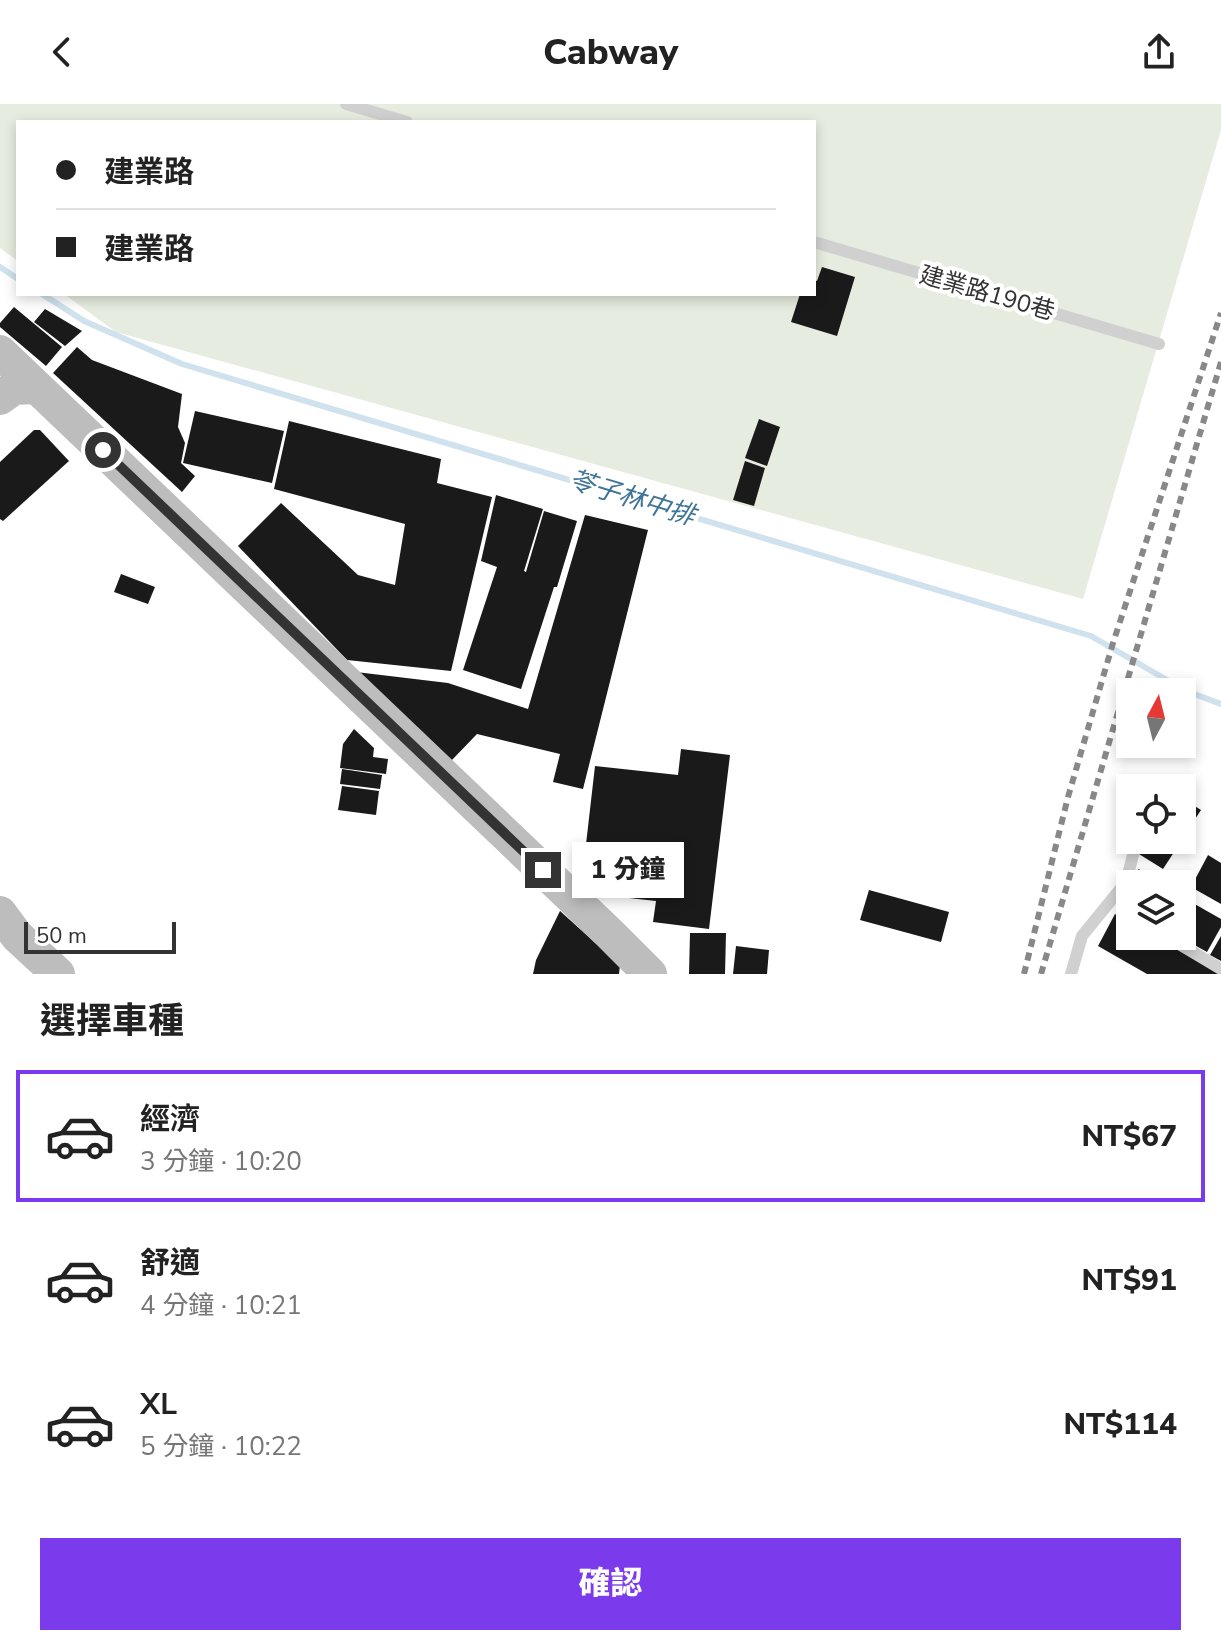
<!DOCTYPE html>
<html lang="zh-TW">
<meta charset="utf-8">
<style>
body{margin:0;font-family:"Nunito Sans","Noto Sans TC",sans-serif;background:#f2f2f2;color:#222;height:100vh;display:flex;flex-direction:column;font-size:30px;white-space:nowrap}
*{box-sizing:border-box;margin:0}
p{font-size:26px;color:#767676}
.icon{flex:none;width:44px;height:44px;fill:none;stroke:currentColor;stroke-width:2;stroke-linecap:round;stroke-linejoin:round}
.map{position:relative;height:870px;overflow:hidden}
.side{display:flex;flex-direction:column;background:#fff;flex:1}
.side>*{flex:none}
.guide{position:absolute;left:16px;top:16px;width:800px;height:176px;border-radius:0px;box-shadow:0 4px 12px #0003;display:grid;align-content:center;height:176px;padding:0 40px;background:#fff}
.needle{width:52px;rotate:7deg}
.controls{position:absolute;left:1116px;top:574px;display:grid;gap:16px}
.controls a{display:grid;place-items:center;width:80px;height:80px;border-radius:0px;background:#fff;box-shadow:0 4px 12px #0003;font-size:40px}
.scale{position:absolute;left:24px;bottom:20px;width:152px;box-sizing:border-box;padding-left:8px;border:4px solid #333;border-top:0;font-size:22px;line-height:28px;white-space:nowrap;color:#333;-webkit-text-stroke:6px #fff;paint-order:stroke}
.end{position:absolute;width:36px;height:36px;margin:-18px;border:10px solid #333;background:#fff;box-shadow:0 0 0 4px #fff}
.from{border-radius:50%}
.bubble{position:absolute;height:56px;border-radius:0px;background:#fff;box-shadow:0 4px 12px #0003;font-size:26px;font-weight:800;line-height:56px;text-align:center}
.guide b{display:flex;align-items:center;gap:28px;height:76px;font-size:30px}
.guide b+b{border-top:2px solid #e0e0e0}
.guide i{width:20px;height:20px;background:#222}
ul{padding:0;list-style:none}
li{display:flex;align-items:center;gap:24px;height:132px;margin:0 16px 12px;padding:0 24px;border:4px solid transparent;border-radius:0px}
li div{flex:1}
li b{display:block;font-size:30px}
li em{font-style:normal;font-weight:800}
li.on{border-color:#7c3aed}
li>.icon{width:72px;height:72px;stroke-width:1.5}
h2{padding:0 40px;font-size:36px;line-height:96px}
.action{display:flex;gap:16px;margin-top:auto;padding:16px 40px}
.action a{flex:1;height:92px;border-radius:0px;background:#7c3aed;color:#fff;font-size:32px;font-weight:800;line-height:92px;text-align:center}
header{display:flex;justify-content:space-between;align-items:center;height:104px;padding:0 40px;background:#fff;font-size:36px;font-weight:800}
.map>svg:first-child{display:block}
</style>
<header><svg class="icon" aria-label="back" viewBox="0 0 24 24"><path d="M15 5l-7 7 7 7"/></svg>Cabway<svg class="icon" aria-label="share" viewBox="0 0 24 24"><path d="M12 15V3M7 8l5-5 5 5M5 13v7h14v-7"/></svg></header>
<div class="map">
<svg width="1221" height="870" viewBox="0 0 1221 870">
<rect width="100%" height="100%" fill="#fff"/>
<polygon fill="#e6ecdf" points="0,0 1221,0 1221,26 1083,495 116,228 64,190 814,190 814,18 18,18 18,157 0,144"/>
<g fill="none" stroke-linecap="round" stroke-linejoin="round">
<g stroke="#cfe2ee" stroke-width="6">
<polyline points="0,163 18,175"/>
<polyline points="42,190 84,217 182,260 1091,532 1186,587 1221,600"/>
</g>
</g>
<g fill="#1a1a1a">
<polygon points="822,163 855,173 837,232 791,218 800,190 814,190 814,176 817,177"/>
<polygon points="14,203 62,243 46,262 0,223 0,219"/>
<polygon points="45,205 82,227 65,242 34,218"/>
<polygon points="77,243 92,256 182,290 178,323 185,339 181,359 195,372 182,388 53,269"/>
<polygon points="195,307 284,327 272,379 183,359"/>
<polygon points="759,315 780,323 767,362 745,354"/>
<polygon points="289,317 441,355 437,379 492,393 451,567 347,556 238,442 281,399 358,471 395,481 405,420 274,385"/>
<polygon points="34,326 40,326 69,357 3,417 0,415 0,358"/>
<polygon points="745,357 765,364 754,402 733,396"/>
<polygon points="496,391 543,405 524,467 526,468 544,407 577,417 557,483 554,483 521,585 463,566 497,463 481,457"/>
<polygon points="585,411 648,426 583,685 553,678 560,650 477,630 451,657 356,568 448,579 528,605"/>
<polygon points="121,470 155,483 148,500 114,488"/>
<polygon points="354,625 374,644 373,653 388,655 386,670 340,664 343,640"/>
<polygon points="681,645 730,651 709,825 653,818 656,797 620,793 621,780 582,775 595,662 678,671"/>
<polygon points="342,665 382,671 380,685 340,680"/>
<polygon points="1148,672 1167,684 1140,684"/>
<polygon points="342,682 379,687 376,711 338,706"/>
<polygon points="1182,694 1201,706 1182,735"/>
<polygon points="1130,736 1182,736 1163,765 1126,742"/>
<polygon points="1208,751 1221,759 1221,800 1191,783"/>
<polygon points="1139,765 1152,780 1130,780 1130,811 1111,789"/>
<polygon points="869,786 949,808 941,838 860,816"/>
<polygon points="1184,794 1221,815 1221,823 1207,848 1182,834 1182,798"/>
<polygon points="560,807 620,861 619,870 533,870 536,856"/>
<polygon points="1115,810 1130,819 1130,832 1153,832 1221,870 1147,870 1098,842"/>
<polygon points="690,829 726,829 725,870 689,870"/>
<polygon points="1221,832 1221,857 1210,851"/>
<polygon points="736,842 769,846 767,870 733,870"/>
</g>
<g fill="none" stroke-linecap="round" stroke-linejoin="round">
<g stroke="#d0d0d0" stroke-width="12">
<polyline points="346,0 407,18"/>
<polyline points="814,138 1159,240"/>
<polyline points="1166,832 1221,865"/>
<polyline points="1071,870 1082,832 1126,778 1137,736"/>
</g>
<g stroke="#bdbdbd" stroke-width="34">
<polyline points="0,248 609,829 650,870"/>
<polyline points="0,294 14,284 36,283"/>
<polyline points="0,809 17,832 58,870"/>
</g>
<g stroke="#888" stroke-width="6" stroke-dasharray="8 6" stroke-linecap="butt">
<polyline points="1024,870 1068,693 1113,539 1221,209"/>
<polyline points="1041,870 1221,258"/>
</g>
</g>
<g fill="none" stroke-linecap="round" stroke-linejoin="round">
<polyline stroke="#333" stroke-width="10" points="103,346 543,766"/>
</g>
<g text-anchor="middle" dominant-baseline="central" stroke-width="8" stroke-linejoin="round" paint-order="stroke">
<g font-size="24" fill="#333" stroke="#fff">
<text transform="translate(987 189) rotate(16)">建業路190巷</text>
</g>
<g font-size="26" font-style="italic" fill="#3f7597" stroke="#fff">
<text transform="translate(632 394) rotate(17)">苓子林中排</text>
</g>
</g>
</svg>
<div class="controls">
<a><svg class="needle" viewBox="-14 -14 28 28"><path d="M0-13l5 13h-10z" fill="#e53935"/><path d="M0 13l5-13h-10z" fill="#767676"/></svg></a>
<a><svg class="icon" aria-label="locate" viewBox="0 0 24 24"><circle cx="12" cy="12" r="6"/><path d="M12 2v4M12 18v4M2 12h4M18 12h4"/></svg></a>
<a><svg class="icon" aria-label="layers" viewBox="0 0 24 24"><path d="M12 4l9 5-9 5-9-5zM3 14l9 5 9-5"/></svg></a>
</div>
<div class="scale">50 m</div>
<i class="end from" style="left:103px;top:346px"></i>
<i class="end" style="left:543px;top:766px"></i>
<div class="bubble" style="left:572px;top:738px;width:112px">1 分鐘</div>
<div class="guide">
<b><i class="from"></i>建業路</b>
<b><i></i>建業路</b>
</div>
</div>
<section class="side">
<h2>選擇車種</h2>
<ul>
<li class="on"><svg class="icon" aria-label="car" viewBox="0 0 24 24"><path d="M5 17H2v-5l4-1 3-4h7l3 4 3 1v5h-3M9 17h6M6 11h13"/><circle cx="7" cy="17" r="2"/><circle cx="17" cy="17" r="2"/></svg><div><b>經濟</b><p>3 分鐘 · 10:20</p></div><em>NT$67</em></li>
<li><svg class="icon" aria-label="car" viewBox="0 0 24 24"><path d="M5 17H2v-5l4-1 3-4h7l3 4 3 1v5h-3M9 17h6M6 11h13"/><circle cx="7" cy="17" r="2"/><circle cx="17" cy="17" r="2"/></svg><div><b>舒適</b><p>4 分鐘 · 10:21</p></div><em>NT$91</em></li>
<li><svg class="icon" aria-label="car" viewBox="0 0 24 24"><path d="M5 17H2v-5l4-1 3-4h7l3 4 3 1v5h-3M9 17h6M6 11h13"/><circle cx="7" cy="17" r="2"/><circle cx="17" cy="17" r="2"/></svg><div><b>XL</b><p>5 分鐘 · 10:22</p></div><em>NT$114</em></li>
</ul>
<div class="action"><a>確認</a></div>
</section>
